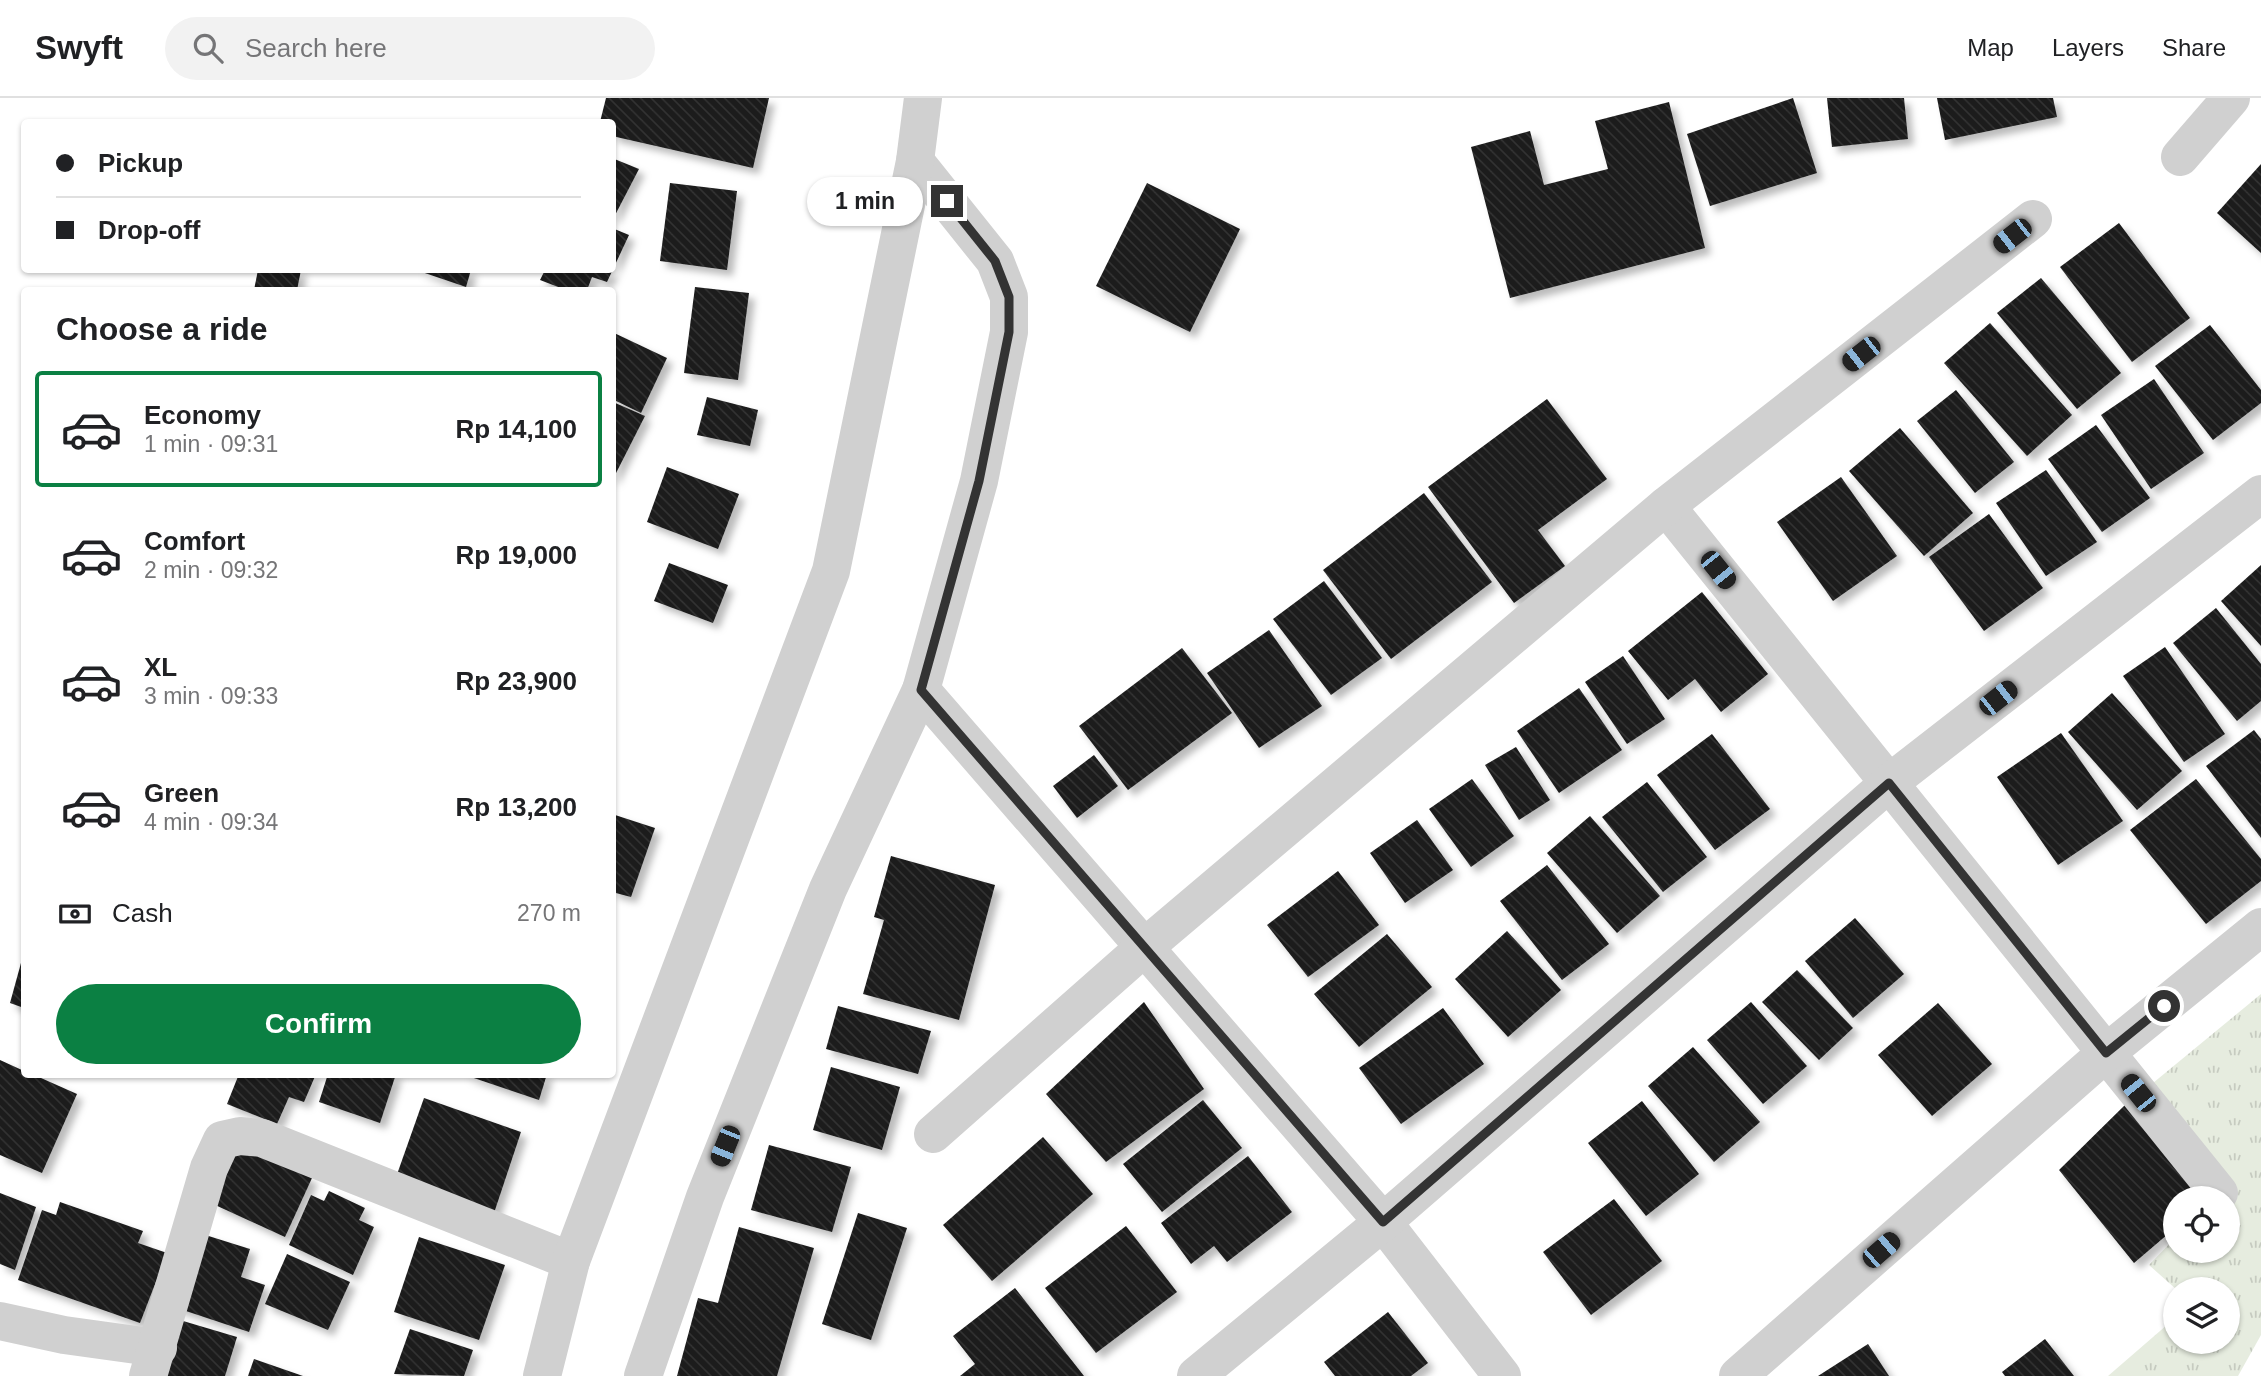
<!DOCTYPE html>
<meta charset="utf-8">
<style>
body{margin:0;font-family:Helvetica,sans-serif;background:#f2f2f2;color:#202124;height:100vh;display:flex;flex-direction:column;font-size:26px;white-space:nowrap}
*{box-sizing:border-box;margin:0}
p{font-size:23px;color:#757577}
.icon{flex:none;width:38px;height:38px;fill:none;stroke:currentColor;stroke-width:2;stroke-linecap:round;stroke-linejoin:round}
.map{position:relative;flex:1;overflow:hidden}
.panel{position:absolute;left:21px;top:189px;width:595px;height:791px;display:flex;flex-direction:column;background:#fff;border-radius:7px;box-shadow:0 2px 5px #0004}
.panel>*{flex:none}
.banner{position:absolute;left:21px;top:21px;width:595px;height:154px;border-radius:7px;box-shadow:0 2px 5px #0004;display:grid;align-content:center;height:154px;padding:0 35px;background:#fff}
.tools{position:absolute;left:2163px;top:1088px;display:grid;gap:14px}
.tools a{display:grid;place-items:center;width:77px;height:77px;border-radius:50%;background:#fff;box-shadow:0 2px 5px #0004;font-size:35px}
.end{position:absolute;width:32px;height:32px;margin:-16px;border:9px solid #333;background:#fff;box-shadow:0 0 0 4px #fff}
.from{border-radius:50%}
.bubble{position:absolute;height:49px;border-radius:24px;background:#fff;box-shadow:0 2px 5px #0004;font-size:23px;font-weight:700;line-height:49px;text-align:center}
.car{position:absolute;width:21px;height:42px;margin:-21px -10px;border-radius:9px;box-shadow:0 0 5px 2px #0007;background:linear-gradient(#222 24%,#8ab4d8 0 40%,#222 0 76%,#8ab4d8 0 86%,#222 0)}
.banner b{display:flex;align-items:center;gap:24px;height:66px;font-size:26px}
.banner b+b{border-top:2px solid #e0e0e0}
.banner i{width:18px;height:18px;background:#202124}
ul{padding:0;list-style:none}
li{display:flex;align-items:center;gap:21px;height:116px;margin:0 14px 10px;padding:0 21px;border:4px solid transparent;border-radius:7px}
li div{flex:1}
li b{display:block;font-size:26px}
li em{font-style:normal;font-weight:700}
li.on{border-color:#0b8043}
li>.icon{width:63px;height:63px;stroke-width:1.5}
h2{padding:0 35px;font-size:32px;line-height:84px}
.pay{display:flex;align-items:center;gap:18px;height:77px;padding:0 35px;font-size:26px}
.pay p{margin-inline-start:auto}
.primary-button{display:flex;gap:14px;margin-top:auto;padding:14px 35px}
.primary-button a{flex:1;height:80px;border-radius:42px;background:#0b8043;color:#fff;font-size:28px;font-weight:700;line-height:80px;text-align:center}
header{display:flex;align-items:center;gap:42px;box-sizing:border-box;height:98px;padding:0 35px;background:#fff;border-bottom:2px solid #e0e0e0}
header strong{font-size:33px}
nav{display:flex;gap:38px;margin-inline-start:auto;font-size:24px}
.search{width:490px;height:63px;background:#f2f2f2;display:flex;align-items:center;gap:18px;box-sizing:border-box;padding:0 24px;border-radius:38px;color:#757577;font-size:26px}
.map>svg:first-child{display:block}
</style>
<header>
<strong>Swyft</strong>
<div class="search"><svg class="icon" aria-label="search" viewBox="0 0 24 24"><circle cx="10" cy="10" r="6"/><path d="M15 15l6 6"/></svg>Search here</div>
<nav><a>Map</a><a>Layers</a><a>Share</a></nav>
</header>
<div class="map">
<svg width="2261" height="1278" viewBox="0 0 2261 1278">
<defs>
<pattern id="grass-tufts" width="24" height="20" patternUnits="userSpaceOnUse" patternTransform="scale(1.75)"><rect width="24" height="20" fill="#e6ecdf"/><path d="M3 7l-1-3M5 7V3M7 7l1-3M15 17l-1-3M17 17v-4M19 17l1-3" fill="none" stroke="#c6cbc0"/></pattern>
<pattern id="building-back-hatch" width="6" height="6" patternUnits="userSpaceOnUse" patternTransform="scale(1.75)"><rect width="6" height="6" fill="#1a1a1a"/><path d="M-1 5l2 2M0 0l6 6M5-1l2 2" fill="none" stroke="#333"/></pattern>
<filter id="shadow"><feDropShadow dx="6" dy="6" stdDeviation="3.5" flood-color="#0004"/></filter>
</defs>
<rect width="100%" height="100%" fill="#fff"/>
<polygon fill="url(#grass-tufts)" points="2261,896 2261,1237 2238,1278 2108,1278 2175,1220 2175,1244 2228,1244 2228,1192 2177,1192 2149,1167 2175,1140 2175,1153 2228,1153 2228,1101 2153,985"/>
<g fill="url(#building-back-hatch)" filter="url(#shadow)">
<polygon points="606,0 769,0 753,70 612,38 612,24 600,24"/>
<polygon points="1793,0 1817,75 1710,108 1687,36"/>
<polygon points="1827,0 1904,0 1908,41 1832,49"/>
<polygon points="1937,0 2053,0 2057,19 1945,42"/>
<polygon points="1669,4 1705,150 1510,200 1471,49 1530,33 1544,87 1608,71 1595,23"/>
<polygon points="612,60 639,71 612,123"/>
<polygon points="2261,66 2261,155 2217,115"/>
<polygon points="670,85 737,93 727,172 660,163"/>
<polygon points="1147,85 1240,131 1190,234 1096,188"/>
<polygon points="2119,125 2190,220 2132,264 2060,169"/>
<polygon points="612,130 629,137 607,184 592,179 587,192 566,192 540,182 545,172 612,172"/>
<polygon points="258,172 301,172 297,192 254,192"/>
<polygon points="416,172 471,172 466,189"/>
<polygon points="2041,180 2121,275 2077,311 1997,215"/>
<polygon points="695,189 749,195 738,282 684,275"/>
<polygon points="1990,225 2072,317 2027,358 1944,265"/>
<polygon points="2210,227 2261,292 2261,305 2213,342 2155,268"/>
<polygon points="612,234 667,260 641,315 612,301"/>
<polygon points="2154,281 2204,355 2151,391 2101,317"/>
<polygon points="1956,292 2014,364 1975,395 1917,323"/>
<polygon points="707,299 758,312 750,348 697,337"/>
<polygon points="1547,301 1607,381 1538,432 1565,468 1514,505 1428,389"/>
<polygon points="613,304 645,318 612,383 612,306"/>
<polygon points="2096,327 2150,400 2102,434 2048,361"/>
<polygon points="1900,330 1973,415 1924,458 1849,373"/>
<polygon points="667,369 739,396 718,451 647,424"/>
<polygon points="2046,372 2097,444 2046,478 1996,405"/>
<polygon points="1841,379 1897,458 1833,503 1777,424"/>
<polygon points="1424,395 1492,484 1391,561 1323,472"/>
<polygon points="1989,416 2043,490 1984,533 1929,459"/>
<polygon points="669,465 728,487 713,525 654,503"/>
<polygon points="2261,467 2261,548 2221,503"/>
<polygon points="1324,483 1382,560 1331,597 1273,521"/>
<polygon points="1702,494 1768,576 1721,614 1695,581 1668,602 1628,553"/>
<polygon points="2216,510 2261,566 2261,603 2237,623 2173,545"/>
<polygon points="1269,532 1322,608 1259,650 1207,575"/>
<polygon points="2165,549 2225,636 2184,664 2123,578"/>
<polygon points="1182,550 1232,615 1128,692 1079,628"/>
<polygon points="1623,558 1665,621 1627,646 1585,584"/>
<polygon points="1579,590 1622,652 1559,695 1517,633"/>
<polygon points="2112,595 2182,673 2137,712 2068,634"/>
<polygon points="2254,632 2261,641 2261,740 2206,668"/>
<polygon points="2061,635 2123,723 2058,767 1997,679"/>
<polygon points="1712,636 1770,711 1715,752 1657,677"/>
<polygon points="1516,649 1550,702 1519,722 1485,667"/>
<polygon points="1094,657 1118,688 1077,720 1053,688"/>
<polygon points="1472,681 1514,738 1471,769 1429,711"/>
<polygon points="2196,681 2261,761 2261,783 2206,826 2130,732"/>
<polygon points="1647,684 1707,759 1663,794 1602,719"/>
<polygon points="612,716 655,730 631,799 612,794"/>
<polygon points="1590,718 1660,798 1617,835 1547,755"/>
<polygon points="1417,722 1453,772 1405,805 1370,755"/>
<polygon points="891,758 995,787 959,922 863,896 884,822 874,819"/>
<polygon points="1547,767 1609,846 1562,882 1500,803"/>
<polygon points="1338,773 1379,827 1308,879 1267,827"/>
<polygon points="1855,820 1904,876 1853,920 1805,863"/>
<polygon points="1507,833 1561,892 1508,939 1455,881"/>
<polygon points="1387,836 1432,889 1359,949 1314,896"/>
<polygon points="24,854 24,910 10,905"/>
<polygon points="1797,872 1853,930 1819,962 1762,904"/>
<polygon points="1144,904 1204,991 1106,1064 1046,996"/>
<polygon points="1751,904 1807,968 1763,1006 1707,942"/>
<polygon points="1938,905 1992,966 1932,1018 1878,957"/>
<polygon points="838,908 931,933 918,976 826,951"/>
<polygon points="1443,910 1484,966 1401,1026 1359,970"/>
<polygon points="1693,949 1760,1024 1714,1064 1648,988"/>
<polygon points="0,962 24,973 24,976 32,976 77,996 42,1075 0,1057"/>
<polygon points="831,969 900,989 882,1052 813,1032"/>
<polygon points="239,976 316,976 304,1004 289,999 277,1026 227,1006"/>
<polygon points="328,976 396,976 380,1025 319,1004"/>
<polygon points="462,976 547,976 539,1002"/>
<polygon points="424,1000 521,1034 494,1115 395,1082"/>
<polygon points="1203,1002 1242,1050 1162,1114 1123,1066"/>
<polygon points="1642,1003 1699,1076 1646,1118 1588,1045"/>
<polygon points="2126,1006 2201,1101 2175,1101 2175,1130 2134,1165 2059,1072"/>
<polygon points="1043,1039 1093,1096 992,1183 943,1127"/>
<polygon points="769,1047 851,1069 832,1134 751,1112"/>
<polygon points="239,1048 312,1080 285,1139 213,1106"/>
<polygon points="1248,1058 1292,1114 1227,1164 1214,1148 1191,1166 1161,1125"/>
<polygon points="329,1093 365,1110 359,1122 374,1129 353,1177 289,1147 311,1097 324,1103"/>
<polygon points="0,1095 36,1109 15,1172 0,1166"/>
<polygon points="1614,1101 1662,1163 1591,1217 1543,1154"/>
<polygon points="60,1104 143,1133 138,1145 167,1155 140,1225 18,1182 42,1112 56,1117"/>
<polygon points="858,1115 907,1130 871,1242 822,1226"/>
<polygon points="1126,1128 1177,1194 1096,1255 1045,1190"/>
<polygon points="739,1129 814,1150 777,1278 677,1278 698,1200 718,1205"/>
<polygon points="199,1135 250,1151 241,1179 265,1187 249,1234 174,1209"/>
<polygon points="419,1139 505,1167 479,1242 394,1214"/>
<polygon points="287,1156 350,1184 328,1232 265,1206"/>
<polygon points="1015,1190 1084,1278 960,1278 975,1266 953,1238"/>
<polygon points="1388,1214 1428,1265 1411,1278 1335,1278 1324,1264"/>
<polygon points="173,1220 237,1239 225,1278 156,1278"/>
<polygon points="410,1231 473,1252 464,1278 394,1276"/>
<polygon points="2045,1241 2074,1278 2005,1278 2002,1274"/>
<polygon points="1868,1246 1889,1278 1818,1278"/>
<polygon points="254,1261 303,1278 248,1278"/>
</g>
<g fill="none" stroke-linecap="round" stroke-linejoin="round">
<g stroke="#d0d0d0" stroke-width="38">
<polyline points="2180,59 2231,0"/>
<polyline points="915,63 995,163 1009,199 1009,234 979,383 921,592 1383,1124 1502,1278"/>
<polyline points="1666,408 2219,1095"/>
<polyline points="933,1036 1146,848 1666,408 2033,121"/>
<polyline points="0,1223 64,1237 158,1250"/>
<polyline points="148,1278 209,1070 222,1042 240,1038 262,1040 571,1163"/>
<polyline points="542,1278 571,1163 831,473 915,63 923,0"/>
<polyline points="643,1278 705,1099 828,791 921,592"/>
<polyline points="1196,1278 1383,1124 1889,685 2261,396"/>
<polyline points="1738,1278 2106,955 2261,829"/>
</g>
</g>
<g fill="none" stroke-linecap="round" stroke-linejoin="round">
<polyline stroke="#333" stroke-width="9" points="947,103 995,163 1009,199 1009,234 979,383 921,592 1383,1124 1889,685 2106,955 2164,908"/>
</g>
</svg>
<div class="tools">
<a><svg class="icon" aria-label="locate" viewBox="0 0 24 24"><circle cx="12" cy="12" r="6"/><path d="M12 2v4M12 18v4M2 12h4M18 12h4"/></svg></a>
<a><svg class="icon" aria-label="layers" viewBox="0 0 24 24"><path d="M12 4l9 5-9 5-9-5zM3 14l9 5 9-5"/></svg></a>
</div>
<i class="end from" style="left:2164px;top:908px"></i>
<i class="end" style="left:947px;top:103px"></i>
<div class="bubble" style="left:807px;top:79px;width:116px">1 min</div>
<i class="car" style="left:2012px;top:138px;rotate:232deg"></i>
<i class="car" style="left:1861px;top:256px;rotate:232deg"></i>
<i class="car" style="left:1718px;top:472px;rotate:141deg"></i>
<i class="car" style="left:1998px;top:600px;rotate:52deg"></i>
<i class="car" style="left:2138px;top:995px;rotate:321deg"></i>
<i class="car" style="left:725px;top:1048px;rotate:202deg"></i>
<i class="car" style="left:1881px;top:1152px;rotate:49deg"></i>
<div class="banner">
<b><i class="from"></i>Pickup</b>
<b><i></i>Drop-off</b>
</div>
<section class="panel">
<h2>Choose a ride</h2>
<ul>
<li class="on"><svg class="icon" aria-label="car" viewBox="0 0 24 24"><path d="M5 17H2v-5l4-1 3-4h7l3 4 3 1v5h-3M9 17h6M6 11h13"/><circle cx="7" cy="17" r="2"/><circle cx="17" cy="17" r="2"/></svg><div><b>Economy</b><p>1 min · 09:31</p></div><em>Rp 14,100</em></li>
<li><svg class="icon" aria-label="car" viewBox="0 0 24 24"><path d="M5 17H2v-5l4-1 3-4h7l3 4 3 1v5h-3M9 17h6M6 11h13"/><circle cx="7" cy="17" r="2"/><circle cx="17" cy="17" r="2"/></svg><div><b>Comfort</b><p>2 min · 09:32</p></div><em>Rp 19,000</em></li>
<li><svg class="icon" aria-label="car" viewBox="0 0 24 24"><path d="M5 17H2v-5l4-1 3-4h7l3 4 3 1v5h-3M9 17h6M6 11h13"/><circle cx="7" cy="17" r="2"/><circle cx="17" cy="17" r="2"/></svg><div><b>XL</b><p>3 min · 09:33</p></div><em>Rp 23,900</em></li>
<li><svg class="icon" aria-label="car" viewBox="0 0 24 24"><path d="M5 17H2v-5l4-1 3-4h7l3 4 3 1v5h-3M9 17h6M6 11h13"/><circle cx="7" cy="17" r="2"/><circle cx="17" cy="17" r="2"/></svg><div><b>Green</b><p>4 min · 09:34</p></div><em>Rp 13,200</em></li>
</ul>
<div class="pay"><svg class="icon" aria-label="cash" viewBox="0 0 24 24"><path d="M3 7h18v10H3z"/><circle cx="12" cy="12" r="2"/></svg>Cash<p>270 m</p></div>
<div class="primary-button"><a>Confirm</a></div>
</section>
</div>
